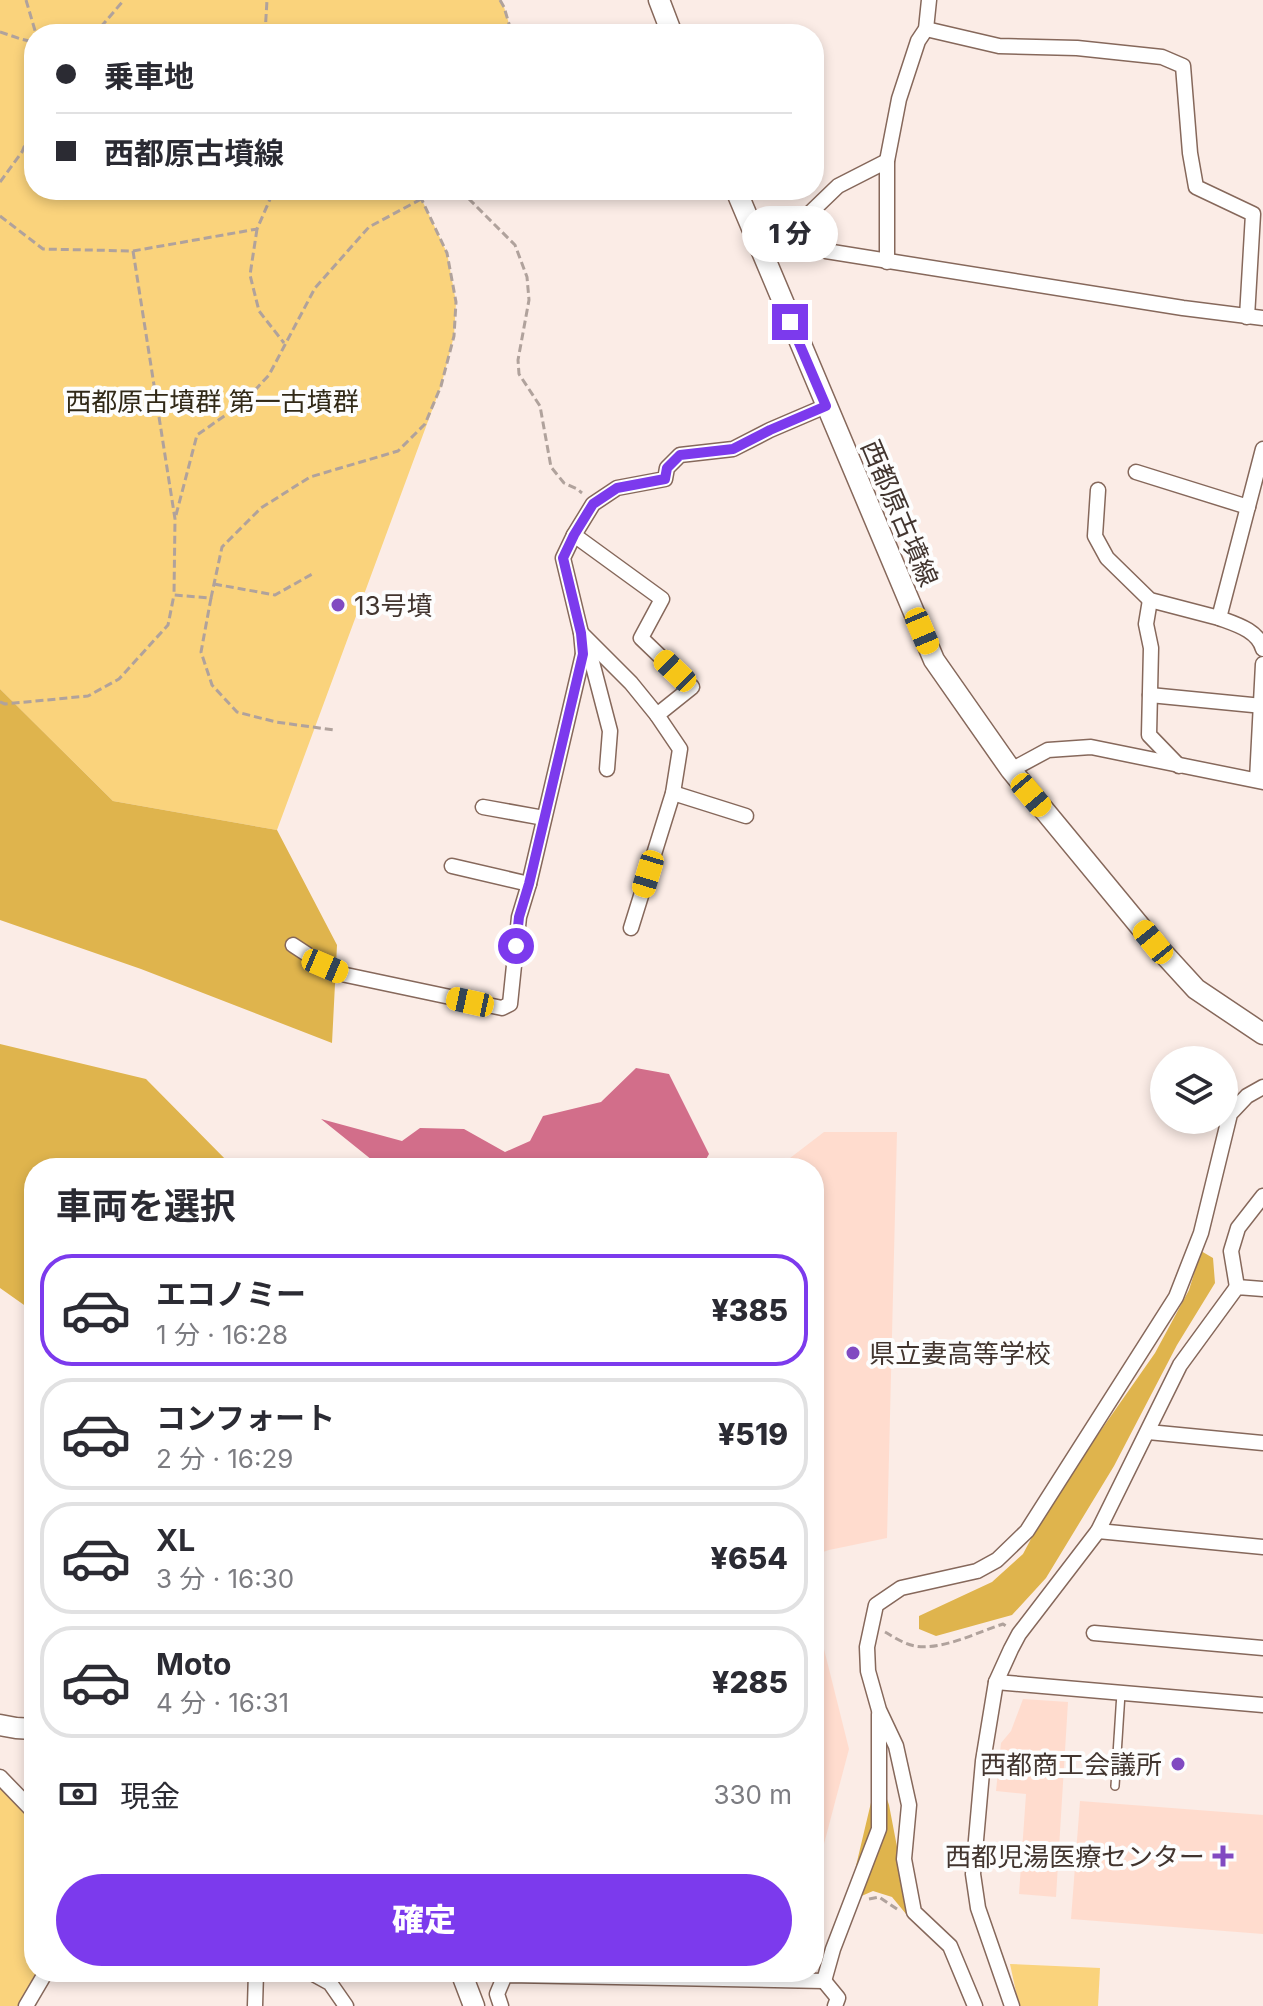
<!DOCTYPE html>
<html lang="ja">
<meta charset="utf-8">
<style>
body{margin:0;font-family:Inter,"Noto Sans JP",sans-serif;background:#f7f7f7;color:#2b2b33;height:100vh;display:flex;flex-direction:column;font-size:30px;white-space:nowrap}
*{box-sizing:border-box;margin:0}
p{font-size:26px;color:#7c7c81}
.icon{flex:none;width:44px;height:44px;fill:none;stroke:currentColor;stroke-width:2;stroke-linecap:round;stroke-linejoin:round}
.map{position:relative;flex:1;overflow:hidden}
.drawer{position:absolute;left:24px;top:1158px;width:800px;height:824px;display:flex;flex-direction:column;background:#fff;border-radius:32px;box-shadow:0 4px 12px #0003}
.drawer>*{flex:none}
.banner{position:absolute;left:24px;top:24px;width:800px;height:176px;border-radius:32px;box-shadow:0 4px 12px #0003;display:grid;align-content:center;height:176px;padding:0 32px;background:#fff}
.controls{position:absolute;left:1150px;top:1046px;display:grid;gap:16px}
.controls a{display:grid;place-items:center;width:88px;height:88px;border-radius:50%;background:#fff;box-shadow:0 4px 12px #0003;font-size:40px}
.end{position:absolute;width:36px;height:36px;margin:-18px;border:10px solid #7c3aed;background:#fff;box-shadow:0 0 0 4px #fff}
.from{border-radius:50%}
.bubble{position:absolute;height:56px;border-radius:28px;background:#fff;box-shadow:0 4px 12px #0003;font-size:26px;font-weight:800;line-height:56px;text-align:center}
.car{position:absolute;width:24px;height:48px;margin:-24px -12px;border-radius:10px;box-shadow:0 0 6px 2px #0007;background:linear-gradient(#f5c518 24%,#345 0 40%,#f5c518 0 76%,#345 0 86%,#f5c518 0)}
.banner b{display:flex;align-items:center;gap:28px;height:76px;font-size:30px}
.banner b+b{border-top:2px solid #e1e1e2}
.banner i{width:20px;height:20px;background:#2b2b33}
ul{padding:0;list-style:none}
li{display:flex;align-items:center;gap:24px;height:112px;margin:0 16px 12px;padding:0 16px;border:4px solid #e1e1e2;border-radius:32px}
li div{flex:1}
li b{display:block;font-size:30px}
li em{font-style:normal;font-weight:800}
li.selected{border-color:#7c3aed}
li>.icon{width:72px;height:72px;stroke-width:1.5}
h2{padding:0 32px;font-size:36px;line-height:96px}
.pay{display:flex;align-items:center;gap:20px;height:88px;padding:0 32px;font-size:30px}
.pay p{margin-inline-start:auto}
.primary-button{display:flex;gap:16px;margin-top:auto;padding:16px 32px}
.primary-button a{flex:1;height:92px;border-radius:48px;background:#7c3aed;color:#fff;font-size:32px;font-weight:800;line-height:92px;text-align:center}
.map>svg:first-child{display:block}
</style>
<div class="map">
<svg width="1263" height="2006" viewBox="0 0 1263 2006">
<rect width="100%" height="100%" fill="#fbece6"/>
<g fill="#ffdcce">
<polygon points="824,1132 897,1132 887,1538 829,1550 814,1555 814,1168 777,1168"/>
<polygon points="814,1609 849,1749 814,1882"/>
<polygon points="1023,1699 1068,1702 1056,1897 1019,1894 1026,1794 996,1791 1001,1743 1011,1731"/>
<polygon points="1080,1801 1263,1815 1263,1934 1071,1919"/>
</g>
<g fill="#fad37c">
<polygon points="0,0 500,0 504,7 512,34 34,34 34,190 438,190 421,198 447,253 456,302 454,336 441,386 277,830 113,801 0,689"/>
<polygon points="0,1777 34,1812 34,1972 46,1972 26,2006 0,2006"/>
<polygon points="1010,1964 1100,1968 1098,2006 1019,2006"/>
</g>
<g fill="#dfb44d">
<polygon points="0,689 113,801 277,830 337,945 332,1043 141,969 0,920"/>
<polygon points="0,1044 146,1079 234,1168 34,1168 34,1312 0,1288"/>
<polygon points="1201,1251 1213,1258 1215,1283 1177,1345 1114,1466 1046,1578 1012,1615 936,1636 919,1629 919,1616 992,1582 1023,1554 1050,1503 1155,1353 1189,1290"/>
<polygon points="878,1773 889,1805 911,1920 892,1897 873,1891 857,1898 846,1908"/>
</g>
<polygon fill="#d26e8a" points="636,1068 669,1074 709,1154 704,1163 690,1168 382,1168 321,1119 402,1141 420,1128 464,1129 505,1152 530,1141 543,1116 601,1102"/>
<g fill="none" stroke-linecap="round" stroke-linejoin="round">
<g stroke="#86685b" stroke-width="10">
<polyline id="lane" points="1115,1786 1121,1693"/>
</g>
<g stroke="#86685b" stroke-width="17">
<g id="street">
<polyline points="926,29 999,46 1077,48 1162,57 1183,66 1190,153 1196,187 1253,214 1247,317"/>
<polyline points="785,237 838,186 887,161"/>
<polyline points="755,238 785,237 826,251 1183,308 1263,318"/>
<polyline points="887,262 887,161 899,99 918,41 926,29 929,0"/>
<path d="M1263 449 1219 618C1235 624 1258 630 1263 649"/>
<polyline points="1136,472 1248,507"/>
<polyline points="1098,490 1095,536 1107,558 1150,600 1219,618"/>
<polyline points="1150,600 1146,624 1151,648 1149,735 1179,766"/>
<polyline points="581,633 631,683 657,715"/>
<polyline points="583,654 592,662 610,731 607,769"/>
<polyline points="1150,695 1263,706"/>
<polyline points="1011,770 1048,750 1091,747 1263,782"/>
<polyline points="1257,780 1263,664"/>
<polyline points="673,793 746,816"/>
<polyline points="483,807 544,818"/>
<polyline points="452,866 529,884"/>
<polyline points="631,928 673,793 680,749 657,715 692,687 641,638 662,599 574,535 593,504 617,488 665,479 667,468 680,455 733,449 770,430 826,406"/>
<polyline points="293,945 325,966 346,975 502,1008 510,1004 519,917 529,884 583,654 581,633 563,558 574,535"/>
<polyline points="1237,1287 1231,1251 1238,1228 1263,1196"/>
<polyline points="1148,1432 1263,1443"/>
<polyline points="1098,1531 1263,1547"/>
<polyline points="1094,1633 1263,1648"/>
<polyline points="996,1682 1263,1705"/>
<polyline points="0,1777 34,1812"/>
<polyline points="310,1972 330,1983 346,2006"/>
<polyline points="824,1981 838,1998 835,2006"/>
<polyline points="26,2006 46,1972"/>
<polyline points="255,2006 256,1972"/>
<polyline points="501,2006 497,1994 505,1975 824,1981 833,1949 879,1829 879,1714"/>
<polyline points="975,2006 950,1946 914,1912 904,1859 909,1805 896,1746 879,1710 868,1671 867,1647 876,1605 901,1588 977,1571 997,1560 1027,1531 1176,1297 1201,1233 1230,1114 1247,1096 1263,1087"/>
<polyline points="1012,2006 978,1908 973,1874 983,1761 996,1682 1011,1649 1019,1634 1098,1531 1180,1365 1237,1287 1263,1289"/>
</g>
</g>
<g stroke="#86685b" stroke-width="23">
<g id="secondary">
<polyline points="659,0 672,34"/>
<polyline points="736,190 934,660 1011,770 1153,942 1196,989 1263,1034"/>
<polyline points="0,1725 16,1728 34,1729"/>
<polyline points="461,1972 474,2006"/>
</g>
</g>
<g stroke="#b0a29c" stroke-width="3" stroke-dasharray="8 4" stroke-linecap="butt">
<polyline points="26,0 36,34"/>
<polyline points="500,0 504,7 512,34"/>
<polyline points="0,32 21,39 34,42"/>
<polyline points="91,34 99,29 124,0"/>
<polyline points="265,34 267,0"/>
<polyline points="0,182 22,152 34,122"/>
<polyline points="460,190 515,245 527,277 529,300 518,360 519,374 540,406 551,467 564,483 577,489 582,493"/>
<polyline points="0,216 43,249 133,251 257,229 274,190"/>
<polyline points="257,229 250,275 259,311 284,343"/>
<polyline points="133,251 175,519 174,595 211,598 222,547 261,508 310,477 398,451 425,424 441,386 454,336 456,302 447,253 421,198"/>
<polyline points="176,515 197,435 243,403 269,375 315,288 369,227 438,190"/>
<polyline points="214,584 275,595 314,573"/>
<polyline points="211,598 201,652 212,685 237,712 276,722 334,730"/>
<polyline points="0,702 5,704 88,696 119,679 168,625 174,595"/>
<path d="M885 1632C894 1637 904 1644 915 1646 941 1651 978 1632 1003 1624L1006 1626"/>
<polyline points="869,1899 879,1897 897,1909"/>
</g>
<use href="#lane" stroke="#fff" stroke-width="7"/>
<use href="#street" stroke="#fff" stroke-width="14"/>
<use href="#secondary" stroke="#fff" stroke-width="20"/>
</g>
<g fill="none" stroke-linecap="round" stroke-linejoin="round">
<polyline stroke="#7c3aed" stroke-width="10" points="516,946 519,917 529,884 583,654 581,633 563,558 574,535 593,504 617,488 665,479 667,468 680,455 733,449 770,430 826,406 790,322"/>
</g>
<g fill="#814ac1" stroke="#fdfdfd" stroke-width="3">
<circle cx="338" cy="605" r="8"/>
<circle cx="853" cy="1353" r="8"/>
<circle cx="1178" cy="1764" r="8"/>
<path d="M1219 1844h8v8h8v8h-8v8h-8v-8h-8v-8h8z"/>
</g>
<g text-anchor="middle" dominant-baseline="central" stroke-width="8" stroke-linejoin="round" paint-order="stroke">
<g font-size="26" fill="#312917" stroke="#fdfdfd">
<text x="212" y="401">西都原古墳群 第一古墳群</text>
</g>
<g font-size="26" fill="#42352f" stroke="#fdfdfd">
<text transform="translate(900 513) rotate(67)">西都原古墳線</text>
</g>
<g font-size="26" fill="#42352f" stroke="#fdfdfd" text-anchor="start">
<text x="354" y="605">13号墳</text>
<text x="869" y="1353">県立妻高等学校</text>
<text x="1162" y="1764" text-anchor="end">西都商工会議所</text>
<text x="1205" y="1856" text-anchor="end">西都児湯医療センター</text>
</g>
</g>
</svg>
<div class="controls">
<a><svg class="icon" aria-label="layers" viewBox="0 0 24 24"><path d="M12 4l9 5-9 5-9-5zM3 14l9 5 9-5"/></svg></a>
</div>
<i class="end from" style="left:516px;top:946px"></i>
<i class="end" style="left:790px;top:322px"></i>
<div class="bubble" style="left:742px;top:206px;width:96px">1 分</div>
<i class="car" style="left:922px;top:631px;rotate:157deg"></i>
<i class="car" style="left:675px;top:671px;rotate:314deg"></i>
<i class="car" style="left:1031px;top:795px;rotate:140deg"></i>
<i class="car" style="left:648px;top:874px;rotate:197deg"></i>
<i class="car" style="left:1153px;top:942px;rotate:321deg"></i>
<i class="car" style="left:325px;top:966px;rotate:113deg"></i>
<i class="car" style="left:470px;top:1002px;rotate:282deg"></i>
<div class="banner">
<b><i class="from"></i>乗車地</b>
<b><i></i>西都原古墳線</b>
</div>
<section class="drawer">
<h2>車両を選択</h2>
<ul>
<li class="selected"><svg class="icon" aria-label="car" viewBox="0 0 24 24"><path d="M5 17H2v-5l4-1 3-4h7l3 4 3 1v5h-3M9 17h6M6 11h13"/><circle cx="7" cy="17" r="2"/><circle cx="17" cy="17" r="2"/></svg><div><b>エコノミー</b><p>1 分 · 16:28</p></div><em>¥385</em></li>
<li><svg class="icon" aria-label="car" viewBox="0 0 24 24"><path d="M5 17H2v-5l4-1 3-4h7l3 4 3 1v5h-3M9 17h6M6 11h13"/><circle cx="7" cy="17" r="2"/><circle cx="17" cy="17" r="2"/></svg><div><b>コンフォート</b><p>2 分 · 16:29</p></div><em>¥519</em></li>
<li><svg class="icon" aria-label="car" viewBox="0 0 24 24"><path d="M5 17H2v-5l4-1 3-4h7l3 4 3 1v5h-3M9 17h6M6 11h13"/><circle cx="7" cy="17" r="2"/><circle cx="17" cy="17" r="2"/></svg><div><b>XL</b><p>3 分 · 16:30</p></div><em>¥654</em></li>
<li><svg class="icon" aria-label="car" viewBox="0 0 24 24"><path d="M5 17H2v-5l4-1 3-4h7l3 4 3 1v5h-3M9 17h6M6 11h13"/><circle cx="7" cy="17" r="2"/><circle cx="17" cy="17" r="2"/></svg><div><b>Moto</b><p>4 分 · 16:31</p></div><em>¥285</em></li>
</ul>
<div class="pay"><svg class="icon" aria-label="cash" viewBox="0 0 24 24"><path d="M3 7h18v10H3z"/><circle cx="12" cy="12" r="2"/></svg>現金<p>330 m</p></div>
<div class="primary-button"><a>確定</a></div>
</section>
</div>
